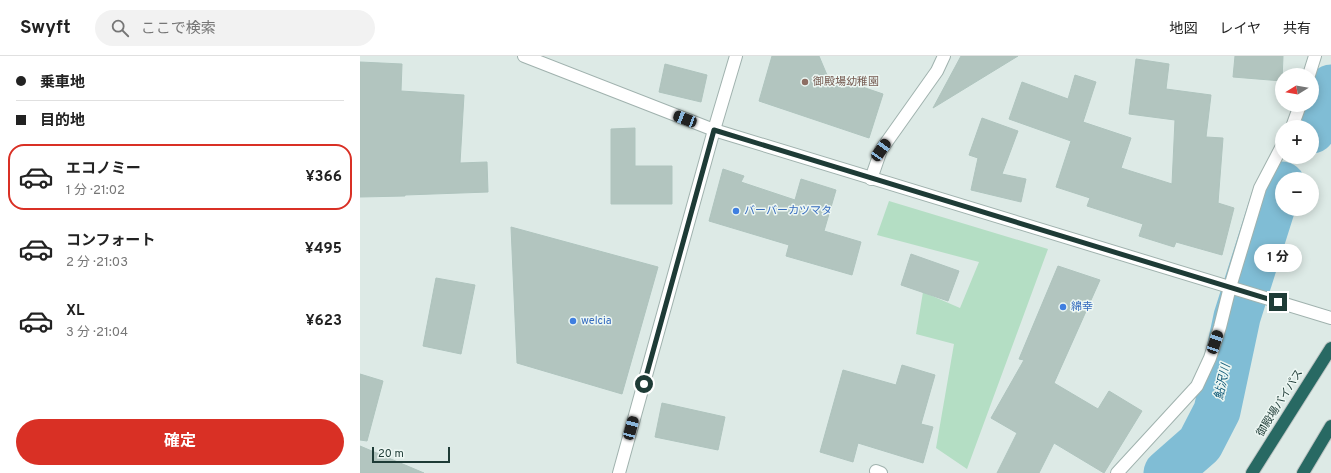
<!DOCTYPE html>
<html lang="ja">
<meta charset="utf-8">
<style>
body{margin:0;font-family:Overpass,"Noto Sans JP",sans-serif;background:#f2f2f2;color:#222;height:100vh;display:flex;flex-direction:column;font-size:15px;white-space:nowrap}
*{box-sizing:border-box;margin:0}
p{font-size:13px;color:#767676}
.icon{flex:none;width:22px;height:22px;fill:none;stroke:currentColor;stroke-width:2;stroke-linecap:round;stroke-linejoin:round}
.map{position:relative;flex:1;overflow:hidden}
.panel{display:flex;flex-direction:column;background:#fff;width:360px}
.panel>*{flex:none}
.banner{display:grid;align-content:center;height:88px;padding:0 16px;background:#fff}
.needle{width:26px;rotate:259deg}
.fabs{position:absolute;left:915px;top:12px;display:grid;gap:8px}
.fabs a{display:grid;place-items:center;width:44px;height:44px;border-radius:50%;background:#fff;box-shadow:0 2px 10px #0003;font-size:20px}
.scale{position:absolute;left:12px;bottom:10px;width:78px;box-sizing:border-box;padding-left:4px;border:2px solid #1e3b36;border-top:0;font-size:11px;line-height:14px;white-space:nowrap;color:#1e3b36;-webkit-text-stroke:3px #edf7f3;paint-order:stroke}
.end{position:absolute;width:18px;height:18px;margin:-9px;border:5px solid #1e3b36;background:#fff;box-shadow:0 0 0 2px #fff}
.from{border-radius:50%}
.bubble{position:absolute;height:28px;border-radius:14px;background:#fff;box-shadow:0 2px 10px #0003;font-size:13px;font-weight:700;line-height:28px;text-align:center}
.car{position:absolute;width:12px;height:24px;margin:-12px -6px;border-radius:5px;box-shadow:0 0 3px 1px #0007;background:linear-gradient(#222 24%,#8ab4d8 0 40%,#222 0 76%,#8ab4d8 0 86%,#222 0)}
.banner b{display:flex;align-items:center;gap:14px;height:38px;font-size:15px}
.banner b+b{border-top:1px solid #e0e0e0}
.banner i{width:10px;height:10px;background:#222}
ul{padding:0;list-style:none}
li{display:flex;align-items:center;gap:12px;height:66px;margin:0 8px 6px;padding:0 8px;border:2px solid transparent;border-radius:16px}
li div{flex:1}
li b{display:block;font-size:15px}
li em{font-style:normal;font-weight:700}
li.current{border-color:#d93025}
li>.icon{width:36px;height:36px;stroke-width:1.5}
.primary-button{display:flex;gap:8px;margin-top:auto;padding:8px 16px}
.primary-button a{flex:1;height:46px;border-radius:24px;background:#d93025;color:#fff;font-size:16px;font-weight:700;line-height:46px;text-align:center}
header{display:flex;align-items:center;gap:24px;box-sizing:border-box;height:56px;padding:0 20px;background:#fff;border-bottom:1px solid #e0e0e0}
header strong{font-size:19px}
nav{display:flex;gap:22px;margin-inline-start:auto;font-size:14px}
.search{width:280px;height:36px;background:#f2f2f2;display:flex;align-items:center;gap:10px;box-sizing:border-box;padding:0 14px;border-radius:22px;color:#767676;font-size:15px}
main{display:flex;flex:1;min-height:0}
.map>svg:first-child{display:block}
</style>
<header>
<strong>Swyft</strong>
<div class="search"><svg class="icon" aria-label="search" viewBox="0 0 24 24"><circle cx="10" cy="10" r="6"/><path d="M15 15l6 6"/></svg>ここで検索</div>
<nav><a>地図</a><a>レイヤ</a><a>共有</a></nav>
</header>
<main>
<section class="panel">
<div class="banner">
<b><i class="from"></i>乗車地</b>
<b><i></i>目的地</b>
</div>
<ul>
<li class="current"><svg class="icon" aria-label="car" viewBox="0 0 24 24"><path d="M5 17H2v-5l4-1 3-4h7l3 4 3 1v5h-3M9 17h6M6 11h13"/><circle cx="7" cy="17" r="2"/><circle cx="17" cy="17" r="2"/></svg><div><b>エコノミー</b><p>1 分 · 21:02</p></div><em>¥366</em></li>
<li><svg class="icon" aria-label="car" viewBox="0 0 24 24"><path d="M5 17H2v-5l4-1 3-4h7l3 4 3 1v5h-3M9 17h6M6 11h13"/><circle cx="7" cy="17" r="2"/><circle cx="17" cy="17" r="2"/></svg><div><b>コンフォート</b><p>2 分 · 21:03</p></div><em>¥495</em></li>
<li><svg class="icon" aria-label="car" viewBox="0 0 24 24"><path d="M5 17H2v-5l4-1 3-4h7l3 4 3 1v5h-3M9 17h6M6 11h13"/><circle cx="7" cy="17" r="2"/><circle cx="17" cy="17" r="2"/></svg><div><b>XL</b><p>3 分 · 21:04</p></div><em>¥623</em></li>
</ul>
<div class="primary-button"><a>確定</a></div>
</section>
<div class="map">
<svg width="971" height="417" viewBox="0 0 971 417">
<rect width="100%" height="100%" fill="#ddeae6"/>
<polygon fill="#b4dec4" points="529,145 688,193 607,413 576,392 594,288 556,278 563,236 600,252 619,206 517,179"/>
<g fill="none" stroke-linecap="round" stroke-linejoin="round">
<g stroke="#80bdd5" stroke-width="47">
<polyline points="952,74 969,43 971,32"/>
<polyline points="807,417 840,388 857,355 877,261 915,141 922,129"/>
</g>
</g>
<g fill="#b2c5bf" stroke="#afc4be">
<polygon points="412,0 459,0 467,19 523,38 509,82 399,45"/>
<polygon points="601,0 658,0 573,52"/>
<polygon points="875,0 923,0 922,25 873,21"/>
<polygon points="776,3 809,8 806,33 851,39 846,81 863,82 858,147 874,152 862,199 816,186 814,191 779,180 783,168 727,150 730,142 696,131 711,85 649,63 662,26 708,43 715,19 736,26 723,66 771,82 761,112 812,128 815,64 769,58"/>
<polygon points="0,6 42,8 41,35 104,39 100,107 127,106 128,136 45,139 45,140 0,141"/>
<polygon points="305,8 347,19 341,46 299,36"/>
<polygon points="622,62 658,75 642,118 666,123 661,146 611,134 618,102 609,99"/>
<polygon points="275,72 275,110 312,110 312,148 251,148 251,73"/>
<polygon points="363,113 384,120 381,126 435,144 441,123 476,134 464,175 501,186 492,219 426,200 429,189 349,165"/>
<polygon points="151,171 298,211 262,338 157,307"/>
<polygon points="551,198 599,215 588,245 541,229"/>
<polygon points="698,210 740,224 694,327 738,353 749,335 782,355 744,417 694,387 679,417 637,417 657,377 631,362 664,304 659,303"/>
<polygon points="76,222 115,229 101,298 63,290"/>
<polygon points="542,309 575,319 561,368 573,371 563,407 498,387 493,406 460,396 483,314 536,329"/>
<polygon points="0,318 23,325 7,385 0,384"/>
<polygon points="302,347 365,361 358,394 295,381"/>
<polygon points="0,390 64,417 0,417"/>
</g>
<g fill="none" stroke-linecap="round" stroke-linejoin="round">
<g stroke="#a0b2ae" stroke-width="14">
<g id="street">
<polyline points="164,0 354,74 971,262"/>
<polyline points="949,19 955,0"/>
<polyline points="932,71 940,49"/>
<polyline points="511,123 521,94 577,15 584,0"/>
<polyline points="516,415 521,417"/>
<polyline points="259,417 354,74 376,0"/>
<polyline points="757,417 837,330 850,302 860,271 870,231 900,132 922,90"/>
</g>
</g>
<g stroke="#bcc4c3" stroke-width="14">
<g id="highway">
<polyline points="892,417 971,292"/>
<polyline points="943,417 971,370"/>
</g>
</g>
<use href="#street" stroke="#fff" stroke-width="12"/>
<use href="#highway" stroke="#286963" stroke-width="12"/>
</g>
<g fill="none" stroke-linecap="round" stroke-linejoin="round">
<polyline stroke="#1e3b36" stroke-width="5" points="284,328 354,74 918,246"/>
</g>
<circle fill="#8d6e63" stroke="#edf7f3" stroke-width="1.5" cx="445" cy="26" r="4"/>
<g fill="#3f7fe0" stroke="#edf7f3" stroke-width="1.5">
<circle cx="376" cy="155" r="4"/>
<circle cx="703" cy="251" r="4"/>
<circle cx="213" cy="265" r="4"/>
</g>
<g text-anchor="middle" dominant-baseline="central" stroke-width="3" stroke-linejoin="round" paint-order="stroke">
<g font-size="11" fill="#785e54" stroke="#edf7f3" text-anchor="start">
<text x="453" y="26">御殿場幼稚園</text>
</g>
<g font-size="11" fill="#366cbe" stroke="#edf7f3" text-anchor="start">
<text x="384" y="155">バーバーカツマタ</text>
<text x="711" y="251">綿幸</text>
<text x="221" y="265">welcia</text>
</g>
<g font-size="11" fill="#1e3b36" stroke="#edf7f3">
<text transform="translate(920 347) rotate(-58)">御殿場バイパス</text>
</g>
<g font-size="12" font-style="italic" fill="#145d7a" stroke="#edf7f3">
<text transform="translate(863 326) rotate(-78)">鮎沢川</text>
</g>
</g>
</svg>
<div class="fabs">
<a><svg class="needle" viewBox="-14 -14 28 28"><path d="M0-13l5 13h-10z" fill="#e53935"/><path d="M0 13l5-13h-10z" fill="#767676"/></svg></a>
<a>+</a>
<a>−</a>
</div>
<div class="scale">20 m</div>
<i class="end from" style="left:284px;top:328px"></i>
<i class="end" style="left:918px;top:246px"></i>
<div class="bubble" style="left:894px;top:188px;width:48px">1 分</div>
<i class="car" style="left:325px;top:63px;rotate:291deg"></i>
<i class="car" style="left:521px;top:94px;rotate:35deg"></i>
<i class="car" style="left:855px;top:286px;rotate:18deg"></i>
<i class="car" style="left:271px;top:372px;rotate:15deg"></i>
</div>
</main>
